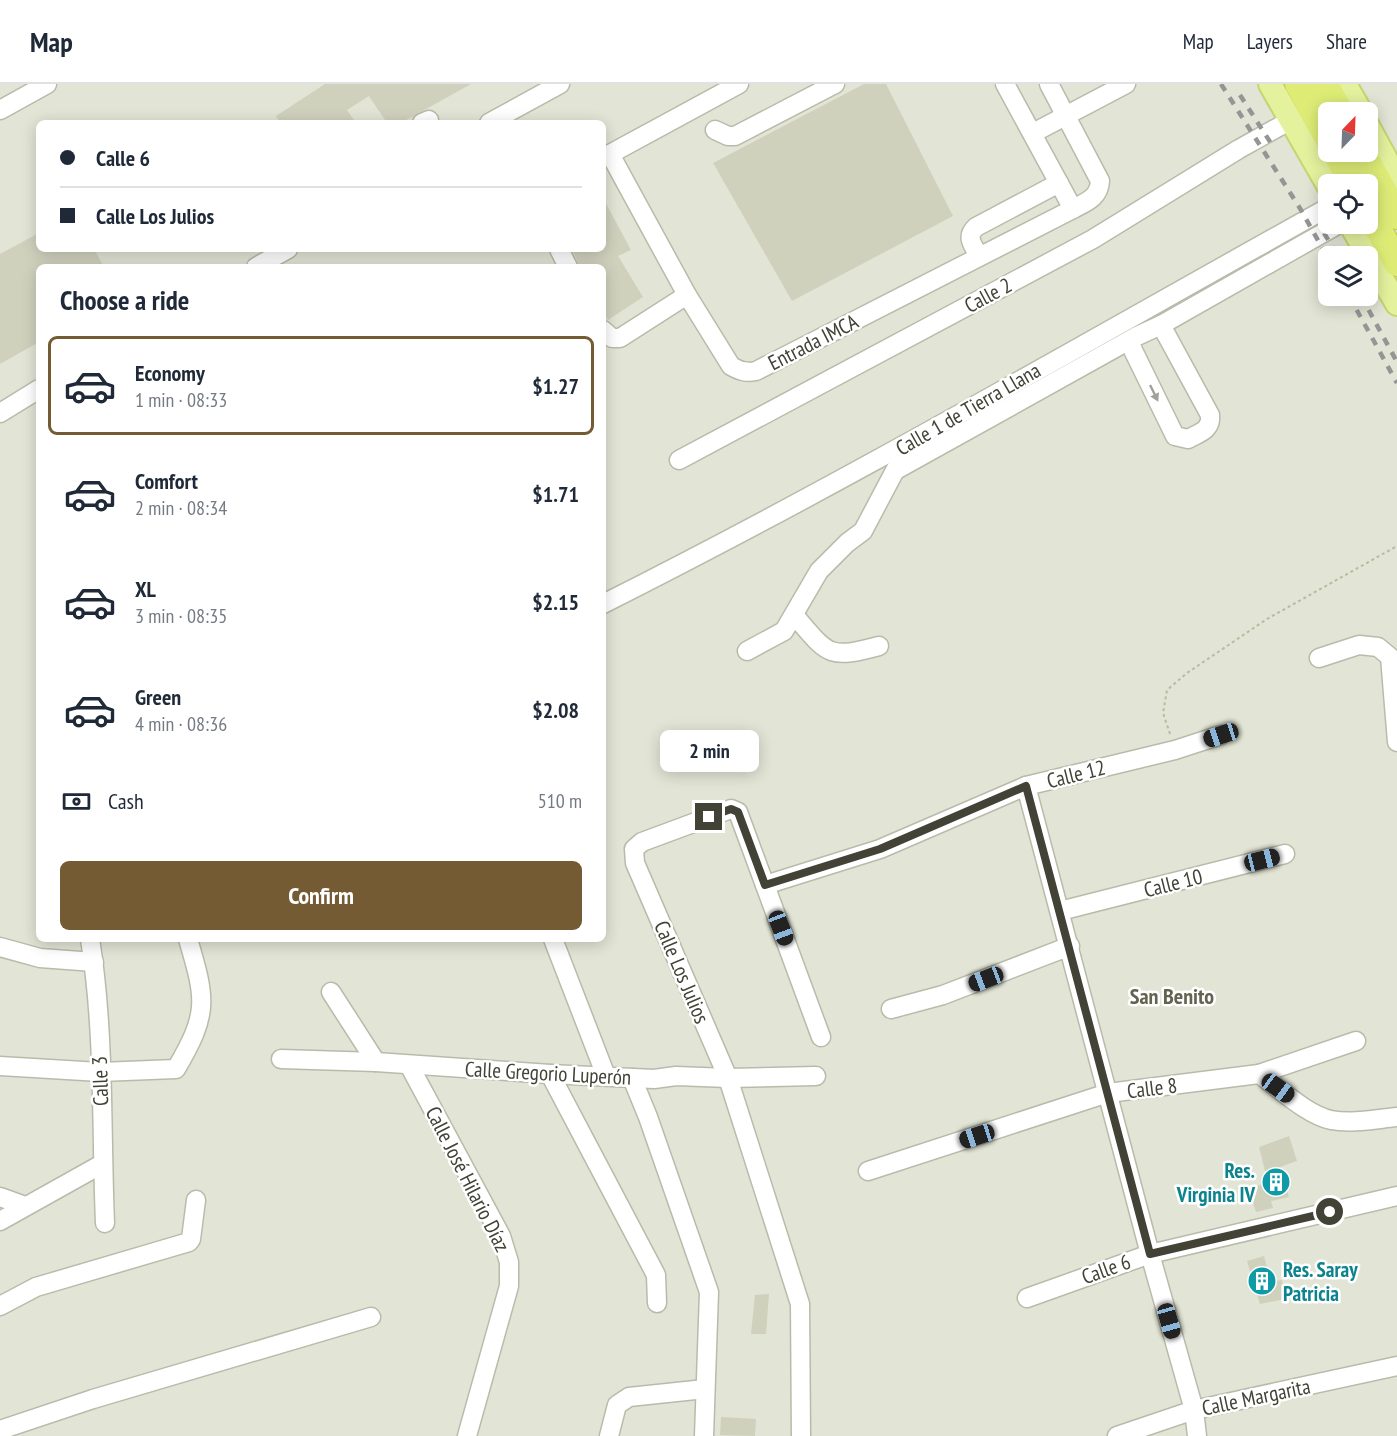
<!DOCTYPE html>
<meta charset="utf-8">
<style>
body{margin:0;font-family:"PT Sans Narrow",sans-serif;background:#f2f2f3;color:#1f2937;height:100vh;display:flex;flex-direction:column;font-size:22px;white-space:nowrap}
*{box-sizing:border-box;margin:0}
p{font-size:20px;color:#747a83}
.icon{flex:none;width:33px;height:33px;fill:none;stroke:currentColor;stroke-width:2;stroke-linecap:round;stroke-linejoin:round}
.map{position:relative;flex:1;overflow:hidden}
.drawer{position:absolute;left:36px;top:180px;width:570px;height:678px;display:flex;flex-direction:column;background:#fff;border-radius:9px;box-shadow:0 3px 15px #0003}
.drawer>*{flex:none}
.guide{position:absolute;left:36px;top:36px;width:570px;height:132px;border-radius:9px;box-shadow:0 3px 15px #0003;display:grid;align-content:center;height:132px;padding:0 24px;background:#fff}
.needle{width:39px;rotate:23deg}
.fabs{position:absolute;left:1318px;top:18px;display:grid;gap:12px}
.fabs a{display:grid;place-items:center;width:60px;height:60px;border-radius:9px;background:#fff;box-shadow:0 3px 15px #0003;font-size:30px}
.end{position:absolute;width:27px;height:27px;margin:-14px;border:8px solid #424336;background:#fff;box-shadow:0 0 0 3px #fff}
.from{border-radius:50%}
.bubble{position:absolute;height:42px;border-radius:9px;background:#fff;box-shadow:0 3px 15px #0003;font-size:20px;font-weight:700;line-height:42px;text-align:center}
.car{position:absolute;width:18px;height:36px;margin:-18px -9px;border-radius:8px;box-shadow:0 0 4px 2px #0007;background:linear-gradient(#222 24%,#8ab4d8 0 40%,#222 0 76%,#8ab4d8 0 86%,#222 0)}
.guide b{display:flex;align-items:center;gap:21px;height:57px;font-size:22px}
.guide b+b{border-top:2px solid #e0e1e3}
.guide i{width:15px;height:15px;background:#1f2937}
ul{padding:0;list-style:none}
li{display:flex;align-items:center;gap:18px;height:99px;margin:0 12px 9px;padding:0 12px;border:3px solid transparent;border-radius:9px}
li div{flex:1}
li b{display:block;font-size:22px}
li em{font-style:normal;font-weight:700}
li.selected{border-color:#755b33}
li>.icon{width:54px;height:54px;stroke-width:1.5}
h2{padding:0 24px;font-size:27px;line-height:72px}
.pay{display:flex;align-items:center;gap:15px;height:66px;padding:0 24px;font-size:22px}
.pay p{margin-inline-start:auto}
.button{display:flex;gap:12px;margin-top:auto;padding:12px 24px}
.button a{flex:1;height:69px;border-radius:9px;background:#755b33;color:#fff;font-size:24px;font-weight:700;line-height:69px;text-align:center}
header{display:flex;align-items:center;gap:36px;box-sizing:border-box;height:84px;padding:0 30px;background:#fff;border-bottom:2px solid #e0e1e3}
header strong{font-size:28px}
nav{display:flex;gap:33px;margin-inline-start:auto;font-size:21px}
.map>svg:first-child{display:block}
</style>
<header>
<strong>Map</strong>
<nav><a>Map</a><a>Layers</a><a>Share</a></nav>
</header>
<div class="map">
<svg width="1397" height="1352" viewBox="0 0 1397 1352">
<rect width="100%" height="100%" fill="#eff1e6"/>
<path fill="#e2e4d5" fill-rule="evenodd" d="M0 0H1397V1352H0ZM1329 28H1368V68H1329ZM39 39H603V165H39ZM1329 100H1368V140H1329ZM1329 172H1368V212H1329ZM39 183H603V855H39Z"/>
<g fill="#d0d1bd">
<polygon points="325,0 471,0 401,39 387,39 369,12 347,26 356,39 280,39 276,32"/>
<polygon points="864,0 886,0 953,132 792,217 713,79"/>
<polygon points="603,114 631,166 618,172 643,213 608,236 603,227 603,183 580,183 572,165 603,165"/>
<polygon points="39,149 39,165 94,165 104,183 39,183 39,258 0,280 0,170"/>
<polygon points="1289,1052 1297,1077 1280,1083 1289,1113 1271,1117 1273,1124 1256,1128 1248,1104 1268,1099 1259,1063"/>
<polygon points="1264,1172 1271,1198 1282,1196 1285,1215 1260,1220 1247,1177"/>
<polygon points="769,1210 766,1250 751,1250 755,1211"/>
<polygon points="721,1333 756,1335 755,1352 720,1351"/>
</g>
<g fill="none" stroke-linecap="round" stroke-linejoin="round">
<g stroke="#b9bbaa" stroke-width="21">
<g id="minor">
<path d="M739 0 610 70 687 211 731 282C740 287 746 289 756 287L1073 125C1086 118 1099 114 1100 97L1049 0"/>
<polyline points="1005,0 1073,125"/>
<polyline points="0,26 47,0"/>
<polyline points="422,39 429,36"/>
<polyline points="489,39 560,0"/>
<polyline points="715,46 728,52 735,52 835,0"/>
<polyline points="1033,49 1126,0"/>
<polyline points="559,165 568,183"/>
<path d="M979 172C973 161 965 153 976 143L1059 99"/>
<polyline points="256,183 288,165"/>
<polyline points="603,246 612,254 620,254 687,211"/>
<path d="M1132 256 1131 262 1175 352 1188 355C1199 349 1212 346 1210 331L1161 241"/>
<polyline points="0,329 39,305"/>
<polyline points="679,376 1093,155 1239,65 1291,36"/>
<polyline points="896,386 1135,253 1161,241 1339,140"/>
<path d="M603 520C850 396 1088 257 1329 123"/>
<path d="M794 531C828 570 827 576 879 562"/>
<polyline points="747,567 784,547 819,487 847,459 863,447 900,377"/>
<polyline points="1319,574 1359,561 1378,563 1390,573 1397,658"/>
<polyline points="1026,702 1150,1170 1194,1326 1197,1352"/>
<polyline points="765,801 880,765 1026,702 1175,666 1221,651"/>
<polyline points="1060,827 1285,770"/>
<path d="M90 855C105 948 101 1045 105 1139"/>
<polyline points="553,855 606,992"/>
<polyline points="0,863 40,874 94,878"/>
<polyline points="331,908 376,978"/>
<polyline points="891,925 943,911 1070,862"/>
<polyline points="281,975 376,978 550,990 654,995 676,992 728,994 816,992"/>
<polyline points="409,981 501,1152 509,1178 509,1202 467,1352"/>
<path d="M0 982 100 988 176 985C209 929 206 916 188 855"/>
<polyline points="550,990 656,1191 657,1219"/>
<polyline points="1259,990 1356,957"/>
<polyline points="632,994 648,1033 709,1208 704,1352"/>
<path d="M868 1087 1108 1009 1259 990C1279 1004 1307 1031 1331 1036 1352 1040 1376 1035 1397 1033"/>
<polyline points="0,1113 25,1122"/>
<polyline points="0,1137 102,1080"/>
<polyline points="1027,1214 1150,1170 1397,1112"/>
<polyline points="0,1222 36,1203 189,1158 191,1155 196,1116"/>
<polyline points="0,1346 93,1315 371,1233"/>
<polyline points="609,1352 617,1321 629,1313 705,1305"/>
<polyline points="801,1352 800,1220 728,994 635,779 634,765 642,758 731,725 738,728 821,953"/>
<polyline points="1117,1352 1194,1326 1397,1282"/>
</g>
</g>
<g stroke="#c6d471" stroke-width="26">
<g id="major">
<polyline points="1270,0 1329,103"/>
<polyline points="1345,0 1361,28"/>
<polyline points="1368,42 1397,95"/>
<polyline points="1350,140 1397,220"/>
</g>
</g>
<g stroke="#bfca47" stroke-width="28">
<g id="highway">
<polyline points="1298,0 1329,56"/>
<polyline points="1325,0 1340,28"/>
<polyline points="1335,68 1354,100"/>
<polyline points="1362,68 1397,132"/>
<polyline points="1368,126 1397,179"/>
</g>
</g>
<polyline stroke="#b8bb9d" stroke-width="2" stroke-dasharray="3 3" stroke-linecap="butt" points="1170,650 1163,629 1167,606 1187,589 1267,535 1397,462"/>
<use href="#minor" stroke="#fff" stroke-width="18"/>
<use href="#major" stroke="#e4f29e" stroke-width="22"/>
<use href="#highway" stroke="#deec76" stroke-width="26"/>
<g stroke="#959595" stroke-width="4.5" stroke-dasharray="8 8" stroke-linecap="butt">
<polyline points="1221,0 1301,126 1329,176"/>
<polyline points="1240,11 1274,64"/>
<polyline points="1324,149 1338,172"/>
<polyline points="1349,212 1397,299"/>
<polyline points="1361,212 1397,278"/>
</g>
</g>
<defs><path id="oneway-solid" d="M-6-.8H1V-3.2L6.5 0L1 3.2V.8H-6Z" transform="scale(1.5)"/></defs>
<use fill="#a0a19a" href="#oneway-solid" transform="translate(1154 309) rotate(64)"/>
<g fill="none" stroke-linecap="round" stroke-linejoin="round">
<polyline stroke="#424336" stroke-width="8" points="709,733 731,725 738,728 765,801 880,765 1026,702 1150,1170 1330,1128"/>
</g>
<defs>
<g id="building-disc" transform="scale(1.5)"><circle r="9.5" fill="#0f9aa8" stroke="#fff"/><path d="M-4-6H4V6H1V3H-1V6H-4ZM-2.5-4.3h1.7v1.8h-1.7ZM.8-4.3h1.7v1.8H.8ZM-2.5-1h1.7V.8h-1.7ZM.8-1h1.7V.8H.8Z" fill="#fff"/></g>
</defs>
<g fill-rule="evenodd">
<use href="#building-disc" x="1276" y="1098"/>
<use href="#building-disc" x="1262" y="1197"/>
</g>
<g text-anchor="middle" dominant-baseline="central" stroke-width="5" stroke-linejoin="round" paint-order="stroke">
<g font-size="21" fill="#424336" stroke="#fff">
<text transform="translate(988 211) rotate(-28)">Calle 2</text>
<text transform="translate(813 258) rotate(-27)">Entrada IMCA</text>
<text transform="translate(968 325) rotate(-30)">Calle 1 de Tierra Llana</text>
<text transform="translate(1076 690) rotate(-14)">Calle 12</text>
<text transform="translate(1173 799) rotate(-14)">Calle 10</text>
<text transform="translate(682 888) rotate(67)">Calle Los Julios</text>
<text transform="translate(548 989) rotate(3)">Calle Gregorio Luperón</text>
<text transform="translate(100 997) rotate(-92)">Calle 3</text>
<text transform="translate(1152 1004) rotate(-7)">Calle 8</text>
<text transform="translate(468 1095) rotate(63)">Calle José Hilario Díaz</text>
<text transform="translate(1106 1185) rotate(-20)">Calle 6</text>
<text transform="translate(1256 1313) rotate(-12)">Calle Margarita</text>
</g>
<g font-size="21" font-weight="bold" fill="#0d838f" stroke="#fff" text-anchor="end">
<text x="1255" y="1086">Res.<tspan x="1255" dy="24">Virginia IV</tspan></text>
<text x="1283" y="1185" text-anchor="start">Res. Saray<tspan x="1283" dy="24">Patricia</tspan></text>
</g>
<g font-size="22" font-weight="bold" fill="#63644f" stroke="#fff">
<text x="1172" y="912">San Benito</text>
</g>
</g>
</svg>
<div class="fabs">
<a><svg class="needle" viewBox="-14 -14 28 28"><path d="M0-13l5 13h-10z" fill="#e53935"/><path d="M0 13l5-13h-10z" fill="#747a83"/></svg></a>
<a><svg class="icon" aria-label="locate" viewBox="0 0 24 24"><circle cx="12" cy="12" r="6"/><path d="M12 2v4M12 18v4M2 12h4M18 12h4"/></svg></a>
<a><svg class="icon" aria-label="layers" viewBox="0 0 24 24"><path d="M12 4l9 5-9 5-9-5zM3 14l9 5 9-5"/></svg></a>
</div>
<i class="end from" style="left:1330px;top:1128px"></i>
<i class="end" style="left:709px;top:733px"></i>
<div class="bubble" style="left:660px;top:646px;width:99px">2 min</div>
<i class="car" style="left:1221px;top:651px;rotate:252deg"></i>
<i class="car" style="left:1262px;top:776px;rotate:76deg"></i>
<i class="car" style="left:781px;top:844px;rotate:159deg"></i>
<i class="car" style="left:986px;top:895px;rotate:249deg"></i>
<i class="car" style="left:1278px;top:1004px;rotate:126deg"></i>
<i class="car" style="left:977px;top:1052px;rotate:252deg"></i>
<i class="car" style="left:1169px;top:1237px;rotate:164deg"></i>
<div class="guide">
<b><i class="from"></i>Calle 6</b>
<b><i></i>Calle Los Julios</b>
</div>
<section class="drawer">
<h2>Choose a ride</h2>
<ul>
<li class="selected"><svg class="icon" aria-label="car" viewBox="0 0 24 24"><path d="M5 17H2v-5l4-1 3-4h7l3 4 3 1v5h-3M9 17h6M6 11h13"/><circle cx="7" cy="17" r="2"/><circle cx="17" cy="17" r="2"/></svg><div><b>Economy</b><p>1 min · 08:33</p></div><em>$1.27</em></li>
<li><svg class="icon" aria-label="car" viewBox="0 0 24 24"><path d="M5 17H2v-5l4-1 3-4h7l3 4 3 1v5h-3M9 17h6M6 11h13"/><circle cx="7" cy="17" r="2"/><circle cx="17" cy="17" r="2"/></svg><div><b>Comfort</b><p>2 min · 08:34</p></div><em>$1.71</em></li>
<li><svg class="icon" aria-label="car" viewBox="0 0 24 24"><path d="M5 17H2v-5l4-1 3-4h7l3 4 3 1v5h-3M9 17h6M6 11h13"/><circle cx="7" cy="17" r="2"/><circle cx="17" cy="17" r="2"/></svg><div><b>XL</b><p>3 min · 08:35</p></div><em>$2.15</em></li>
<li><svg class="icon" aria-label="car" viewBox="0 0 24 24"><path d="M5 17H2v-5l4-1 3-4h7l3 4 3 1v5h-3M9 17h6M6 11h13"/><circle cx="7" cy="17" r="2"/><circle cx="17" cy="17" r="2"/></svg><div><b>Green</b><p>4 min · 08:36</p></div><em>$2.08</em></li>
</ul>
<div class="pay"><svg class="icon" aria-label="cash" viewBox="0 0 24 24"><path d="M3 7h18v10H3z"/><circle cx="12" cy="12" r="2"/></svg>Cash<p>510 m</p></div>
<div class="button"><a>Confirm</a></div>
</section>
</div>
